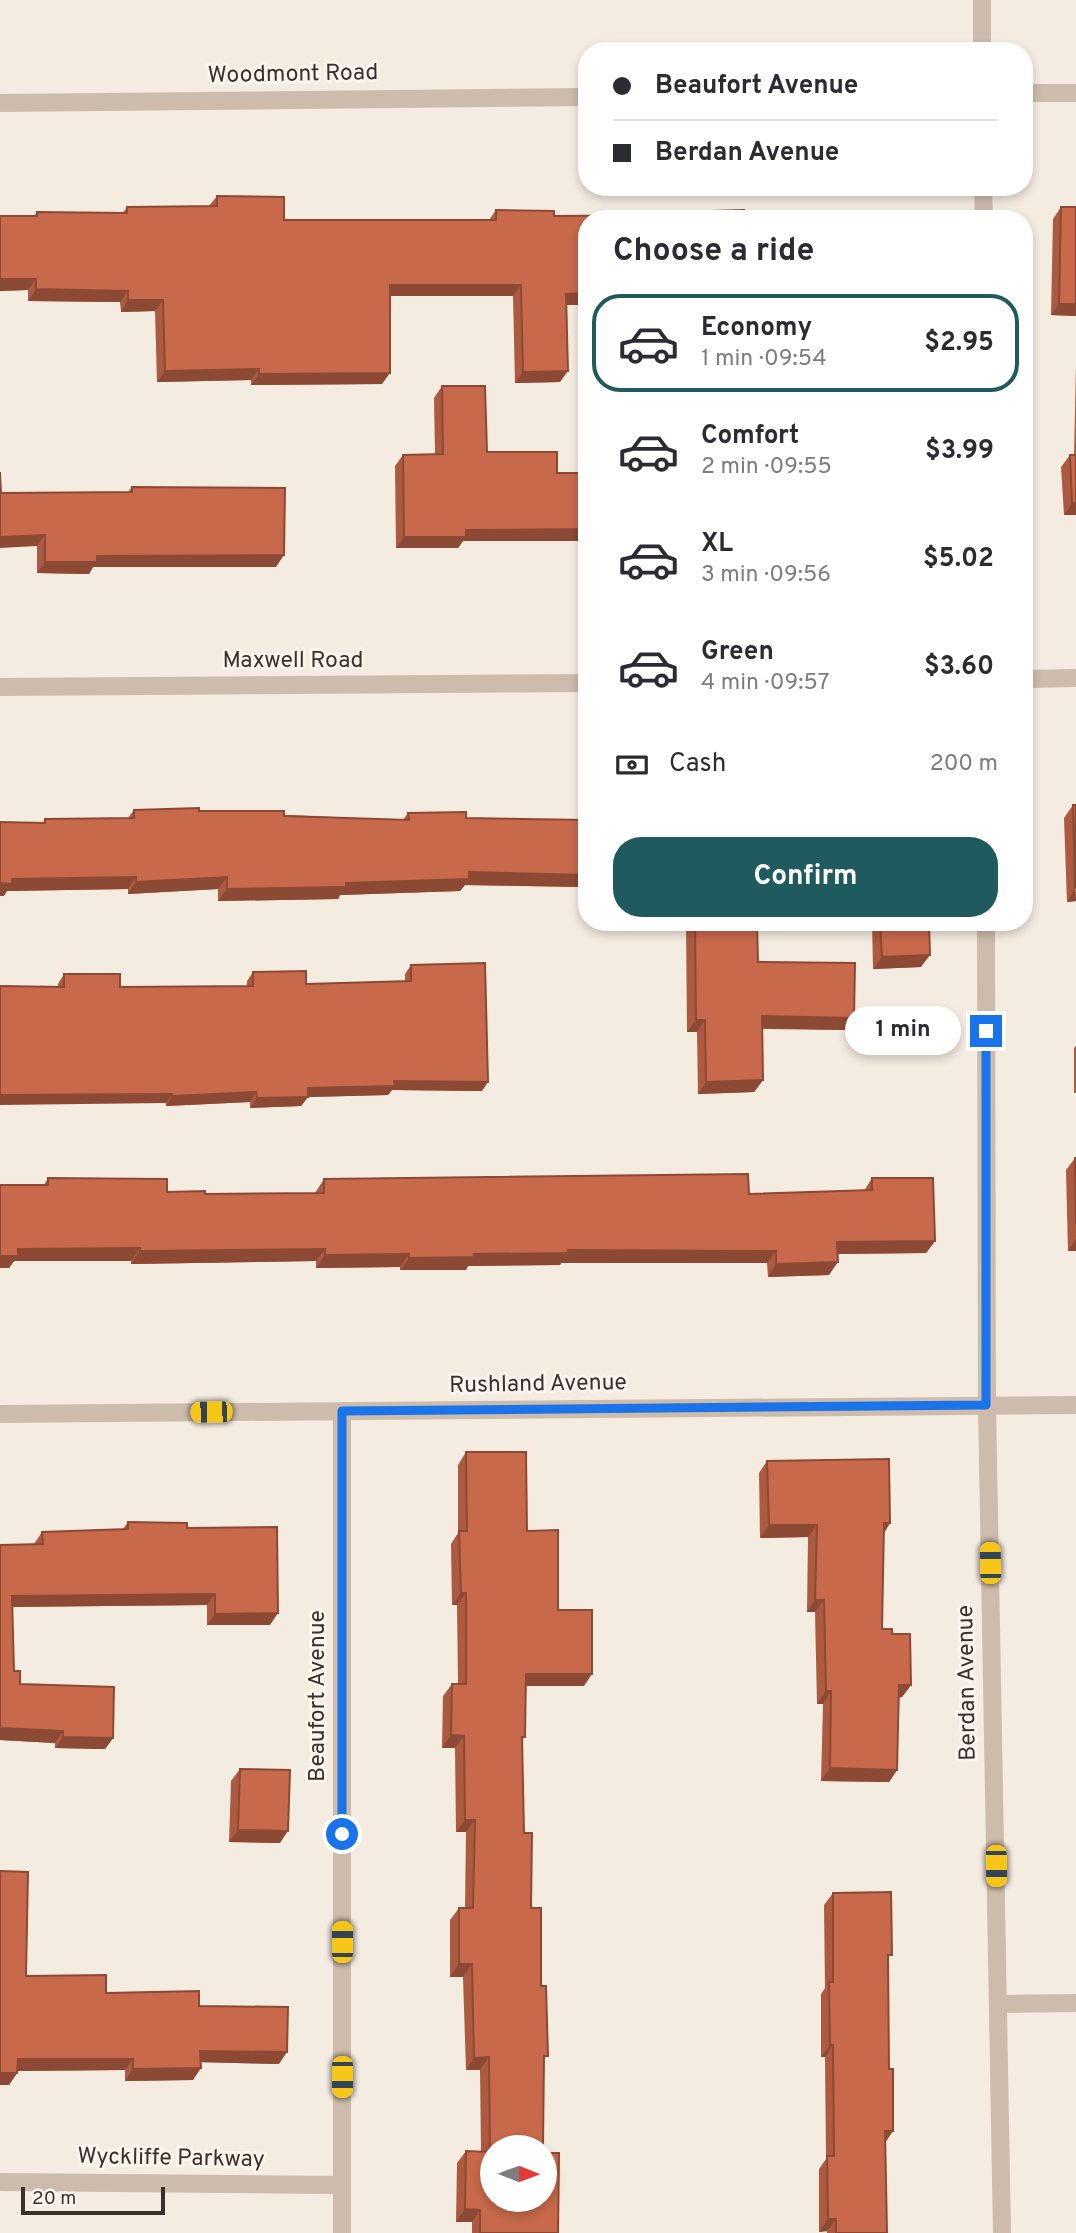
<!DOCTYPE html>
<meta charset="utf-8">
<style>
body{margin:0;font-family:Overpass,sans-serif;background:#f2f2f3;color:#2b2b33;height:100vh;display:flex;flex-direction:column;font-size:26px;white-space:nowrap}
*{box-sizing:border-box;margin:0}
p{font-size:23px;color:#7c7c81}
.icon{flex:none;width:38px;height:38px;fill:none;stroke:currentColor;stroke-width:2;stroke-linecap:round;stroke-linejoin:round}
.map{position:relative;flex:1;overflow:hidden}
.drawer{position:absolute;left:578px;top:210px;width:455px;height:721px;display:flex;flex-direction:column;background:#fff;border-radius:28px;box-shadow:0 4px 10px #0003}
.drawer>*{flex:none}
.banner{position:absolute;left:578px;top:42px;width:455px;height:154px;border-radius:28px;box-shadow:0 4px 10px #0003;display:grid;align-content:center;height:154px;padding:0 35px;background:#fff}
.needle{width:46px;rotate:91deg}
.tools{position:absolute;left:480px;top:2135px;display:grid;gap:14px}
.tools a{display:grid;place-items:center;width:77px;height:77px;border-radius:50%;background:#fff;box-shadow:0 4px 10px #0003;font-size:35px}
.scale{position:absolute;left:21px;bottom:18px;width:144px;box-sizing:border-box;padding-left:7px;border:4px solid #3b302b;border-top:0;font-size:19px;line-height:24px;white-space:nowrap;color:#3b302b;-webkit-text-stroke:5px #fbf5ee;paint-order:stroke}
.end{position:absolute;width:32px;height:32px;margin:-16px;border:9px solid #1a73e8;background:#fff;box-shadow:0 0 0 4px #fff}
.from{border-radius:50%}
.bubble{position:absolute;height:49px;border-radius:24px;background:#fff;box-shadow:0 4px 10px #0003;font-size:23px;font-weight:700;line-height:49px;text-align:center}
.car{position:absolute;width:21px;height:42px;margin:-21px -10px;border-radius:9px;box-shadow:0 0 5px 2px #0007;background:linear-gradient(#f5c518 24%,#345 0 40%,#f5c518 0 76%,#345 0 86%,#f5c518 0)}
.banner b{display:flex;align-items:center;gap:24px;height:66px;font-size:26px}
.banner b+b{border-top:2px solid #e1e1e2}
.banner i{width:18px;height:18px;background:#2b2b33}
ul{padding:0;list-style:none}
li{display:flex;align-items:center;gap:21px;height:98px;margin:0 14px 10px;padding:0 21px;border:4px solid transparent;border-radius:28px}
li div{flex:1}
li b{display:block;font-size:26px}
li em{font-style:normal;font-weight:700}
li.selected{border-color:#1f5a5e}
li>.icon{width:63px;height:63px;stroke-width:1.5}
h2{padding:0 35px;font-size:32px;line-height:84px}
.pay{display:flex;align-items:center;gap:18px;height:77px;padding:0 35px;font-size:26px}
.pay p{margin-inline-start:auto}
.action{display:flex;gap:14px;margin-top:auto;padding:14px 35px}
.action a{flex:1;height:80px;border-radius:28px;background:#1f5a5e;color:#fff;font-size:28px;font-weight:700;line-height:80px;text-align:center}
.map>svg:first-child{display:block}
</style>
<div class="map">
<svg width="1076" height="2233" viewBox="0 0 1076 2233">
<rect width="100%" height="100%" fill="#f4ebe1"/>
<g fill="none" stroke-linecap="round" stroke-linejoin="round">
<g stroke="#cdbbac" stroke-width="18">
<polyline points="982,0 982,51"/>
<polyline points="1024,93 1076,93"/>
<polyline points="0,103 586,97"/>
<polyline points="983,187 984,219"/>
<polyline points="1024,679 1076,678"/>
<polyline points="0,687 586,683"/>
<polyline points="986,922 987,1405 1002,2233"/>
<polyline points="0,1414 1076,1405"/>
<polyline points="999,2004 1076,2003"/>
<polyline points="0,2182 342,2185"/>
<polyline points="342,2233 342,1411"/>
</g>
</g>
<g fill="#ac5a40">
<polygon points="217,196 284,220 489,220 496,210 554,216 677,215 679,212 744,214 586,219 586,305 567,305 560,382 515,383 513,296 390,296 382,384 251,385 251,380 157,382 155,311 121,312 120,302 28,301 28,290 0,291 0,216 34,216 37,212 123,213 127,207 209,206"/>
<polygon points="1061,207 1076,316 1051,315 1053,219"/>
<polygon points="1076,365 1076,515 1064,515 1061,467 1070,455 1074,455"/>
<polygon points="442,386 487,452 557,473 586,473 586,544 583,544 583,541 463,541 458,548 396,548 395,466 403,455 435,454 434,398"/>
<polygon points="132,487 276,567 93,567 89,574 37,573 37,546 1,493 128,492"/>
<polygon points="1073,805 1076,901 1067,902 1064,818"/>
<polygon points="134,810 199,811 403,820 408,813 466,818 585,820 586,818 586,898 584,898 584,887 465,885 460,891 340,895 338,899 218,901 218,889 128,894 128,889 7,891 4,896 45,819 128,818"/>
<polygon points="686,922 757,922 758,962 846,1030 762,1029 763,1080 754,1092 698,1094 697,1032 687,1032"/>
<polygon points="872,922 929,922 921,967 873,969"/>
<polygon points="411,965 482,1091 392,1090 388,1095 308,1097 301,1106 250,1108 250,1102 166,1106 166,1103 58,986 58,984 64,974 120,987 247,986 247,981 253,972 306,984 405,982 405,974"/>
<polygon points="1076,1046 1076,1093 1074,1093 1074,1048"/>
<polygon points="1075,1158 1076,1158 1076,1251 1068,1251 1066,1170"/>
<polygon points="48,1178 167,1192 205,1194 315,1193 324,1179 749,1194 864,1191 872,1178 935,1241 926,1253 838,1254 829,1275 768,1277 767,1263 561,1263 560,1265 468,1266 466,1270 400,1270 400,1267 316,1268 316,1261 131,1264 131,1261 14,1261 9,1268 0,1268 0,1185 44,1185"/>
<polygon points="466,1452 527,1531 558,1610 584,1686 525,1686 522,1740 524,1833 531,1908 541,1986 544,2062 492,2147 558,2233 472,2233 472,2222 456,2222 457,2163 466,2151 481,2151 480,2070 466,2070 463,1977 450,1977 450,1920 459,1908 465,1908 466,1832 456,1832 455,1748 442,1748 443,1696 452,1684 458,1684 457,1605 452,1605 451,1544 458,1533 458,1465"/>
<polygon points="767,1461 890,1523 884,1533 882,1629 892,1634 911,1685 902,1697 899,1698 897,1770 889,1782 821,1781 823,1704 817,1704 815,1612 807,1612 808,1537 760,1538 759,1473"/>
<polygon points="128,1522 187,1528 270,1625 207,1625 207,1605 12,1607 14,1671 20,1684 113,1738 105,1749 55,1748 55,1743 0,1740 0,1545 34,1544 42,1532 123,1529"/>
<polygon points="240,1769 280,1843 229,1842 231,1781"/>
<polygon points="0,1871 26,1976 106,1993 199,2006 279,2064 201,2062 193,2080 125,2081 125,2070 17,2071 17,2073 9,2085 0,2085"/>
<polygon points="833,1893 888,1960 885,2142 887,2233 827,2233 827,2231 819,2232 819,2169 826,2159 825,2057 821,2057 821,1994 825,1988 824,1905"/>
</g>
<g fill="#8c4a34">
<polygon points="0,279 36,279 28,290 0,291"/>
<polygon points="390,285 521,285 513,296 382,296"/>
<polygon points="36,289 128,291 120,302 28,301"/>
<polygon points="586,293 586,305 558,305 566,294"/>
<polygon points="128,300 163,300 155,311 121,312"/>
<polygon points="1059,304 1076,304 1076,316 1051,315"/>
<polygon points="259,369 251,380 157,382 165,371"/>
<polygon points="568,371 560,382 515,383 523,372"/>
<polygon points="390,373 382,384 251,385 259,374"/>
<polygon points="1072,503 1076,503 1076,515 1064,515"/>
<polygon points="586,529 586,537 583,541 463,541 458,548 396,548 404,537 466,530"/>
<polygon points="45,535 37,546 0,548 0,537"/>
<polygon points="284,555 276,567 93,567 89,574 37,573 45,562 97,556"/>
<polygon points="469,872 586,875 586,883 584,887 465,885 460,891 340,895 338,899 218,901 227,889 346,883"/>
<polygon points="136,877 128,889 7,891 4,896 0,896 0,883 12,879"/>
<polygon points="227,877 218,889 128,894 136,882"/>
<polygon points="1075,889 1076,901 1067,902"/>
<polygon points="930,955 921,967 873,969 882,957"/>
<polygon points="762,1016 854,1018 846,1030 753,1028"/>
<polygon points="696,1020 705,1020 697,1032 687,1032"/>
<polygon points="763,1080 754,1092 698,1094 706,1082"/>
<polygon points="394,1081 488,1082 482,1091 392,1090 388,1095 308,1097 301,1106 250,1108 257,1098 308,1088"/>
<polygon points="256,1092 250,1102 166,1106 172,1096"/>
<polygon points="172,1094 166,1103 0,1105 0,1095"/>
<polygon points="1076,1239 1076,1251 1068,1251"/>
<polygon points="935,1241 926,1253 829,1254 837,1242"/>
<polygon points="140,1248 131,1261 14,1261 9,1268 0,1268 0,1256 18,1249"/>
<polygon points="325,1249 316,1261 131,1264 140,1251"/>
<polygon points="568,1250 776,1251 767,1263 561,1263 560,1265 468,1266 466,1270 400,1270 409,1258"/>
<polygon points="409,1254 400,1267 316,1268 325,1255"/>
<polygon points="838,1262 829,1275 768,1277 776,1264"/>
<polygon points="884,1523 890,1523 882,1536"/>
<polygon points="769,1525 817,1525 808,1537 760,1538"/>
<polygon points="461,1593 466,1593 457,1605 452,1605"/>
<polygon points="215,1594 207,1605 4,1607 12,1596"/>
<polygon points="815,1600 824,1600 815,1612 807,1612"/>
<polygon points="278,1613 270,1625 207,1625 215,1614"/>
<polygon points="526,1674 592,1674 584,1686 517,1686"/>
<polygon points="899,1685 911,1685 902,1697 890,1698"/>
<polygon points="826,1691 831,1691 823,1704 817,1704"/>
<polygon points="0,1728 63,1731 55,1743 0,1740"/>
<polygon points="451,1735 464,1736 455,1748 442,1748"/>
<polygon points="63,1737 113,1738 105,1749 55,1748"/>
<polygon points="830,1768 897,1770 889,1782 821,1781"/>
<polygon points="465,1820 475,1820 466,1832 456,1832"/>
<polygon points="238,1830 288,1831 280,1843 229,1842"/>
<polygon points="459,1964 472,1964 463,1977 450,1977"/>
<polygon points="830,2045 833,2045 825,2057 821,2057"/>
<polygon points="200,2051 287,2052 279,2064 193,2062"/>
<polygon points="489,2057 480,2070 466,2070 474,2058"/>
<polygon points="18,2059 133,2059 125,2070 10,2071"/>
<polygon points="201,2068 193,2080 125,2081 133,2069"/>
<polygon points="0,2073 17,2073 9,2085 0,2085"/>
<polygon points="885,2131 893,2131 885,2143"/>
<polygon points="465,2209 480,2210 472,2222 456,2222"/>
<polygon points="828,2219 836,2219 827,2231 819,2232"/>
</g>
<g fill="#c8694b" stroke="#8c4a34" stroke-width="2">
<polygon points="217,196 284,197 284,220 496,220 496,210 554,211 554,216 680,215 679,212 744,210 744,214 834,212 834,219 586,219 586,293 566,294 568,371 523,372 521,285 390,285 390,373 259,374 259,369 165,371 163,300 128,300 128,291 36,289 36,279 0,279 0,216 37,216 37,212 127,213 127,207 217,206"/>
<polygon points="1061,207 1076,207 1076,304 1059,304"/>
<polygon points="442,386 485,386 487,452 557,452 557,473 586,473 586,529 466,530 466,537 404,537 403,455 443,454"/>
<polygon points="1070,455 1076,455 1076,503 1072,503"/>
<polygon points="0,472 1,493 132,492 132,487 285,488 284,555 97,556 97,562 45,562 45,535 0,537"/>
<polygon points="1073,805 1076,805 1075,889"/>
<polygon points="199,808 199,811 284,811 284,816 409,820 408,813 466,812 466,818 586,820 586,875 469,872 469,879 346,883 346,887 227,889 227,877 136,882 136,877 12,879 12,884 0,883 0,822 45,823 45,819 134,818 134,810"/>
<polygon points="695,922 757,922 758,962 855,963 854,1018 762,1016 763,1080 706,1082 705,1020 696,1020"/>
<polygon points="880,922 929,922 930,955 882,957"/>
<polygon points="485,963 488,1082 394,1081 395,1086 308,1088 308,1097 257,1098 256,1092 172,1096 172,1094 0,1095 0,986 64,987 64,974 120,974 120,987 253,986 253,972 306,971 306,984 411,981 411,965"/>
<polygon points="1075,1158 1076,1158 1076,1224"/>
<polygon points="748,1174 749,1194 872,1190 872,1178 933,1178 935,1241 837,1242 838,1262 776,1264 776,1251 568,1250 568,1253 474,1254 474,1257 409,1258 409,1254 325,1255 325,1249 140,1251 140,1248 18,1249 18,1256 0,1256 0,1185 48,1185 48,1178 167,1179 167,1192 205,1191 205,1194 324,1193 324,1179"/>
<polygon points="466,1452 526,1452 527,1531 558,1530 558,1610 592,1610 592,1674 526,1674 525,1737 522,1737 524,1833 532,1833 531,1908 541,1908 541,1986 546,1986 548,2056 544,2056 543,2147 492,2147 492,2200 544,2200 544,2153 559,2153 558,2233 480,2233 480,2210 465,2209 466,2151 490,2152 489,2057 474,2058 472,1964 459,1964 459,1908 473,1908 475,1820 465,1820 464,1736 451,1735 452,1684 466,1684 466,1593 461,1593 459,1531 467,1531"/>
<polygon points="889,1459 890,1523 884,1523 882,1629 892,1629 892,1634 910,1634 911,1685 899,1685 897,1770 830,1768 831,1691 826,1691 824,1600 815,1600 817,1525 769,1525 767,1461"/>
<polygon points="128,1522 187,1523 187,1528 277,1527 278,1613 215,1614 215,1594 12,1596 14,1671 20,1671 20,1684 114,1687 113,1738 63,1737 63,1731 0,1728 0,1545 43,1544 42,1532 128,1529"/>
<polygon points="240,1769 290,1770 288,1831 238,1830"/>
<polygon points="0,1871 28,1872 26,1976 106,1975 106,1993 199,1991 199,2006 288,2007 287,2052 200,2051 201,2068 133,2069 133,2059 18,2059 17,2073 0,2073"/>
<polygon points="891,1892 892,1955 888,1955 889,2069 893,2069 893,2131 885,2131 887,2233 836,2233 836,2219 828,2219 827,2156 834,2156 833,2045 830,2045 829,1982 833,1982 833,1893"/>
</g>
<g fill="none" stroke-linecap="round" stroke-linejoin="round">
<polyline stroke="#1a73e8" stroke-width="9" points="342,1834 342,1411 986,1405 986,1031"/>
</g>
<g text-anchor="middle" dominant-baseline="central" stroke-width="6" stroke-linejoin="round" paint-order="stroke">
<g font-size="23" fill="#3b302b" stroke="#fbf5ee">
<text transform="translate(293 75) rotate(-1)">Woodmont Road</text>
<text x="293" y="661">Maxwell Road</text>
<text transform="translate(538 1385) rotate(-1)">Rushland Avenue</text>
<text transform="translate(968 1683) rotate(-91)">Berdan Avenue</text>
<text transform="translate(318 1696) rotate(-90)">Beaufort Avenue</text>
<text transform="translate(171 2159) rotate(1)">Wyckliffe Parkway</text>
</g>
</g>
</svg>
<div class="tools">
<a><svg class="needle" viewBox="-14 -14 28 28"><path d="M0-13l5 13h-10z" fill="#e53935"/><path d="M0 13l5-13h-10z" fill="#7c7c81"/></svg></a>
</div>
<div class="scale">20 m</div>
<i class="end from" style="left:342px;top:1834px"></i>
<i class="end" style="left:986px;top:1031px"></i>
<div class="bubble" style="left:845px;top:1006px;width:116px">1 min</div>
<i class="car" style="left:211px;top:1412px;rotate:269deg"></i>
<i class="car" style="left:990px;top:1563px;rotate:359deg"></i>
<i class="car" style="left:996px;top:1866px;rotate:179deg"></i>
<i class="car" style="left:342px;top:1942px;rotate:0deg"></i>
<i class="car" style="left:342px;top:2077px;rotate:180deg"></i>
<div class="banner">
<b><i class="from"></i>Beaufort Avenue</b>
<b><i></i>Berdan Avenue</b>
</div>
<section class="drawer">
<h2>Choose a ride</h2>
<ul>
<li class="selected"><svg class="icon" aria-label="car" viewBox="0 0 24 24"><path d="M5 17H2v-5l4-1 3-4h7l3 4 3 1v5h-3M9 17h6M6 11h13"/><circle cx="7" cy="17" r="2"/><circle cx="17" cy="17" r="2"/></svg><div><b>Economy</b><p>1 min · 09:54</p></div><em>$2.95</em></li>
<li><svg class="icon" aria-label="car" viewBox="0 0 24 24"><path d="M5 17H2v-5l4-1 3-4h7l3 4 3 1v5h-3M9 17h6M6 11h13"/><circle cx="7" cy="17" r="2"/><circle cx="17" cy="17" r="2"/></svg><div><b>Comfort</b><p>2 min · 09:55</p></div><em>$3.99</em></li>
<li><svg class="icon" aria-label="car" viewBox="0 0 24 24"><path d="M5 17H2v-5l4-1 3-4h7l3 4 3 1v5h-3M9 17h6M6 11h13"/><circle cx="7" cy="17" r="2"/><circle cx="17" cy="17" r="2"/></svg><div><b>XL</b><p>3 min · 09:56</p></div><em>$5.02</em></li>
<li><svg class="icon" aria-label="car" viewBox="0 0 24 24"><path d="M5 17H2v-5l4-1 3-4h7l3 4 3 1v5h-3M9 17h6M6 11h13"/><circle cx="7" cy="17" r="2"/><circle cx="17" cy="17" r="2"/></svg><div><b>Green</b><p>4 min · 09:57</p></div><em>$3.60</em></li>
</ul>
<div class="pay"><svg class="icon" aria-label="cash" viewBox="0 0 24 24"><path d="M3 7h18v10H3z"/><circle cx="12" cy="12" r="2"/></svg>Cash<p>200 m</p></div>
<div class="action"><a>Confirm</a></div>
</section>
</div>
